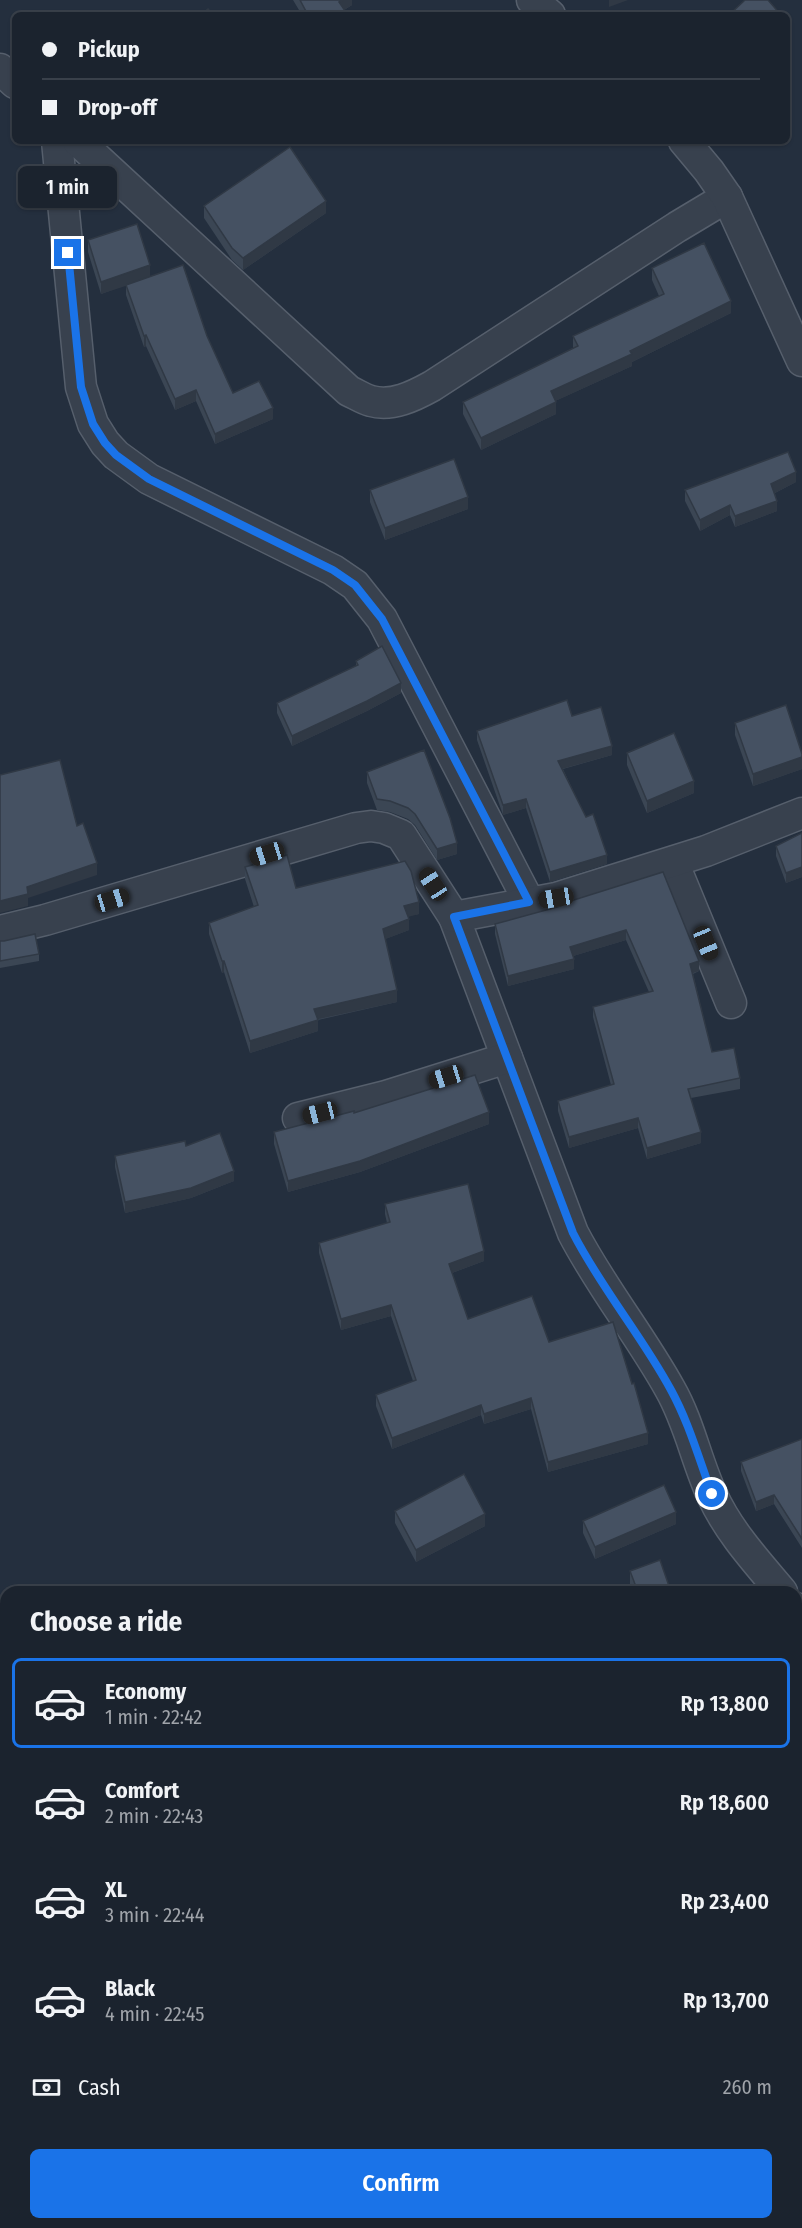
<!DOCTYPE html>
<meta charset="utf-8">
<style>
body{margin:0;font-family:"Fira Sans Condensed",sans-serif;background:#282f3a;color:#f1f3f6;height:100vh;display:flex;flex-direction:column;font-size:22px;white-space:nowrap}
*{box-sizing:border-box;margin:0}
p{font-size:20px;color:#a0a4aa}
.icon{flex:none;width:33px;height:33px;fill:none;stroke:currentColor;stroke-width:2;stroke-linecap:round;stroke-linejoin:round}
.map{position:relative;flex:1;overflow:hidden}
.panel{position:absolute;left:0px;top:1586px;width:802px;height:644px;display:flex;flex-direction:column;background:#1b232e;border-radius:18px 18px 0 0;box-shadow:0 2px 4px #0004,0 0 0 2px #39404a}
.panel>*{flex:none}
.top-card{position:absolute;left:12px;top:12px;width:778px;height:132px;border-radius:9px;box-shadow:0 2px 4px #0004,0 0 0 2px #39404a;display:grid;align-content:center;height:132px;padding:0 30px;background:#1b232e}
.end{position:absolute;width:27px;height:27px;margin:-14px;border:8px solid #1a73e8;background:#fff;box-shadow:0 0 0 3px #fff}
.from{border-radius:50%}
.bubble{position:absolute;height:42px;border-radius:9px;background:#1b232e;box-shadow:0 2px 4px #0004,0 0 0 2px #39404a;font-size:20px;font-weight:600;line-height:42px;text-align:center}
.car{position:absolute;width:18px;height:36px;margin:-18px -9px;border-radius:8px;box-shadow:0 0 4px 2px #0007;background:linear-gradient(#222 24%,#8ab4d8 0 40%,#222 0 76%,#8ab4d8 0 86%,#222 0)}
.top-card b{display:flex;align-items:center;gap:21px;height:57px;font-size:22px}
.top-card b+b{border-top:2px solid #39404a}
.top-card i{width:15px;height:15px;background:#f1f3f6}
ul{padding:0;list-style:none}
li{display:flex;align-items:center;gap:18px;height:90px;margin:0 12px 9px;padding:0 18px;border:3px solid transparent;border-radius:9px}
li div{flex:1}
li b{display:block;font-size:22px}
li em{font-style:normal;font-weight:600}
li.current{border-color:#1a73e8}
li>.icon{width:54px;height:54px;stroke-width:1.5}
h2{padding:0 30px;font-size:27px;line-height:72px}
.pay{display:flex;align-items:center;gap:15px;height:66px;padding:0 30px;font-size:22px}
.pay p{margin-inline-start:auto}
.cta{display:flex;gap:12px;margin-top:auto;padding:12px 30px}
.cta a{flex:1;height:69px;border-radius:9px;background:#1a73e8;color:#fff;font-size:24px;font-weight:600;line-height:69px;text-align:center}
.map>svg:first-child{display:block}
</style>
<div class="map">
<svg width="802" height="2228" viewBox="0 0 802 2228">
<rect width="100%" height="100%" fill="#242f3e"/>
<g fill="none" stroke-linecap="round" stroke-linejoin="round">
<g stroke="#565f6c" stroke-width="18">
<g id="service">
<polyline points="483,2223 486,2228"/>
<polyline points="342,2227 351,2223"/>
</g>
</g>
<g stroke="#565f6c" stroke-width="33">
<g id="minor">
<polyline points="532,0 550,15"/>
<polyline points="0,69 15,83"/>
<polyline points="57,141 81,387 93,424 105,443 116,455 149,479 333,570 355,585 382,619 529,902"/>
<path d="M78 141 349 391C356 394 363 399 371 401 392 407 414 396 432 386L677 227 727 197"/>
<polyline points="684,141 709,171 727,197 802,361"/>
<polyline points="673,862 731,1003"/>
<path d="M454 917 573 1233C601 1287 640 1335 670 1389 689 1422 696 1460 712 1495 729 1532 756 1561 782 1592"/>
<polyline points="0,931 45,920 356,828 371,826 384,828 401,835 454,917 556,898 706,851 802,813"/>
<polyline points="298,1118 386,1096 507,1058"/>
<polyline points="796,1608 802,1614"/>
</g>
</g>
<g stroke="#565f6c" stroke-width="36">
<g id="secondary">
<polyline points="796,2120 802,2117"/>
<polyline points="560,2228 571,2223"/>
</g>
</g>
<use href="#service" stroke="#38414e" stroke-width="15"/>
<use href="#minor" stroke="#38414e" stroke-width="30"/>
<use href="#secondary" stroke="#465061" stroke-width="33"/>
</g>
<g fill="#3b4654">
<polygon points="293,0 352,0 352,5 344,10 348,15 302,15"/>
<polygon points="204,206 326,213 243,270 232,260 204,218"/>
<polygon points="88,240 150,277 207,336 233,393 273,419 215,444 196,401 175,410 146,346 144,347 126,295 126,285 101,294 88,252"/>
<polygon points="652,268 731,313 632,362 632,366 555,401 556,414 481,450 463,414 463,402 573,348 573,336 659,296 652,280"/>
<polygon points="796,482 775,493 777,511 735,527 730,515 700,531 685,501 685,490"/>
<polygon points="370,490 468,509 385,540 370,502"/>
<polygon points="356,661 401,693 367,711 292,746 277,713 277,703 356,666"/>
<polygon points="572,716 612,755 563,769 607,864 550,882 526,808 503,815 477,740 477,731"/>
<polygon points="735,723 802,754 802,769 753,786 735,735"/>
<polygon points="424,750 457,854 437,860 415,825 408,819 390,812 377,810 367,783 367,772"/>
<polygon points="627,753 694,793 647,813 627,765"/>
<polygon points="802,833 802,877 786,883 776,856 776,846"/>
<polygon points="245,867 296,888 419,914 408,916 409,930 385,939 397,1002 318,1020 318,1031 250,1053 224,972 222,973 209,934 209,923 254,907 245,879"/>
<polygon points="663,872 699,971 693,974 712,1052 740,1078 740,1089 691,1098 701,1143 647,1159 638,1128 569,1148 558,1111 558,1101 611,1085 593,1017 593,1007 649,992 626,940 573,956 574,969 508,986 495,934 495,924 561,906 561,904"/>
<polygon points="0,941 39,954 39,961 0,968"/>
<polygon points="354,1113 489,1124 360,1172 288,1192 274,1144 274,1132"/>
<polygon points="186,1146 234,1181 191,1198 125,1213 115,1167 115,1156"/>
<polygon points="385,1204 484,1261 452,1273 468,1319 549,1342 648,1444 548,1472 531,1409 484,1424 481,1415 392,1449 376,1406 376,1395 413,1381 391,1316 341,1330 319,1253 319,1243 387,1223 385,1214"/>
<polygon points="802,1439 802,1548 774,1504 756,1511 741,1471 741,1462"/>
<polygon points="395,1511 485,1526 416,1562 395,1523"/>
<polygon points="583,1521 676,1524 595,1559 583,1533"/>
<polygon points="630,1571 671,1592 633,1592 630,1585"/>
<polygon points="193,2223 345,2223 347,2228 194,2228"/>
<polygon points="688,2223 735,2223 737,2228 689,2228"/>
</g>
<g fill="#303945">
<polygon points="343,0 352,0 352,5 339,13 339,2"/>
<polygon points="609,0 628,0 609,7"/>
<polygon points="326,201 326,213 243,270 243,258"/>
<polygon points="150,265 150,278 101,294 101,282"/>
<polygon points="731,301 731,313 632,362 632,366 551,403 551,391"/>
<polygon points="146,335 146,346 144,347 144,336"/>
<polygon points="196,390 196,401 175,410 175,399"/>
<polygon points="556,402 556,414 481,450 481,438"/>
<polygon points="273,408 273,419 215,444 215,434"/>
<polygon points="796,472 796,482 771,495 771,484"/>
<polygon points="468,497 468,509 385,540 385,528"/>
<polygon points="777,501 777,511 735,527 735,516"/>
<polygon points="730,505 730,515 700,531 700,520"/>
<polygon points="401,683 401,693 367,711 292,746 292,736"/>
<polygon points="612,746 612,755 558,770 558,761"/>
<polygon points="802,757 802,769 753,786 753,774"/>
<polygon points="694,781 694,793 647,813 647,801"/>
<polygon points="526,799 526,808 503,815 503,805"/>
<polygon points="457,843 457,854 437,860 437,849"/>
<polygon points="607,855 607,864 550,882 550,872"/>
<polygon points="97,863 97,875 28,898 28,906 0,913 0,901 27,887"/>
<polygon points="802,867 802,877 786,883 786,873"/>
<polygon points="419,902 419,914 404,918 404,906"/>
<polygon points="409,919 409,930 383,940 383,929"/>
<polygon points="626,930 626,940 570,957 570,947"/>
<polygon points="574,959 574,969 508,986 508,976"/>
<polygon points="222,961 224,961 224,972 222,973"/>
<polygon points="699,961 699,971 690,974 690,964"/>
<polygon points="397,990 397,1002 314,1020 314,1009"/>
<polygon points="318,1020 318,1031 250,1053 250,1041"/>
<polygon points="489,1112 489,1124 360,1172 288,1192 288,1181"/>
<polygon points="638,1118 638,1128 569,1148 569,1137"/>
<polygon points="701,1132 701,1143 647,1159 647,1148"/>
<polygon points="234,1171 234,1181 191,1198 125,1213 125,1202"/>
<polygon points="484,1251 484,1261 449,1274 449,1264"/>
<polygon points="391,1305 391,1316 341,1330 341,1319"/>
<polygon points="531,1398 531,1409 484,1424 484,1414"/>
<polygon points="481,1405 481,1415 392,1449 392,1438"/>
<polygon points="648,1433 648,1444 548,1472 548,1462"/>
<polygon points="774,1495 774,1504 756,1511 756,1502"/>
<polygon points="676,1512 676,1524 595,1559 595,1547"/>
<polygon points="485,1514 485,1526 416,1562 416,1550"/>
<polygon points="802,1838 802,1851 796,1853 796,1839"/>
<polygon points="802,2029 802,2043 796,2045 796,2031"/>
<polygon points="283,2223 283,2228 273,2228"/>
</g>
<g fill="#455162" stroke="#303945" stroke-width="1.5">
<polygon points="300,0 343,0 339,2 348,15 308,15"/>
<polygon points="745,0 768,0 781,15 729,15"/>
<polygon points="208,9 213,15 200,15"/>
<polygon points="290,147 326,201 243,258 232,248 204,206"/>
<polygon points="137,224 150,265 101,282 88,240"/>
<polygon points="704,243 731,301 630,351 632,354 551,391 556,402 481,438 463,402 578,346 573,336 664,294 652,268"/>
<polygon points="183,265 207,336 233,393 259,381 273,408 215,434 196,390 175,399 146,335 144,336 126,285"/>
<polygon points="788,452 796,472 771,484 777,501 735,516 730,505 700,520 685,490"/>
<polygon points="454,459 468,497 385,528 370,490"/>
<polygon points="382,646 401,683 367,701 292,736 277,703 358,665 356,661"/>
<polygon points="567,700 572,716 601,707 612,746 558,761 586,817 593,814 607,855 550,872 526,799 503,805 477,731"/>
<polygon points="786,705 802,754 802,757 753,774 735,723"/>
<polygon points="674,733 694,781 647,801 627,753"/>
<polygon points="424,750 450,818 457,843 437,849 415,814 408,808 390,801 377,799 367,772"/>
<polygon points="60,760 77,826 83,823 97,863 27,887 28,894 0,901 0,775"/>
<polygon points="802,833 802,867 786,873 776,846"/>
<polygon points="287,855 296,888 405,861 411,871 419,902 404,906 409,919 383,929 397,990 314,1009 318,1020 250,1041 224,961 222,961 209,923 258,905 245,867"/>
<polygon points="663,872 699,961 690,964 712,1052 734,1048 740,1078 688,1089 701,1132 647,1148 638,1118 569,1137 558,1101 614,1084 593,1007 653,991 626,930 570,947 574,959 508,976 495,924 561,906 561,904"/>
<polygon points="35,934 39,954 0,961 0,941 4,941"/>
<polygon points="475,1075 489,1112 360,1161 288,1181 274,1132 354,1111 354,1113"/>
<polygon points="220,1133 234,1171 191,1188 125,1202 115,1156 185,1141 186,1146"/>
<polygon points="468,1184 484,1251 449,1264 468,1319 532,1296 549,1342 613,1322 632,1384 634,1383 648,1433 548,1462 531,1398 484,1414 481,1405 392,1438 376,1395 416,1380 391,1305 341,1319 319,1243 390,1222 385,1204"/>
<polygon points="802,1439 802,1539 774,1495 756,1502 741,1462"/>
<polygon points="464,1474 485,1514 416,1550 395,1511"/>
<polygon points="664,1485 676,1512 595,1547 583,1521"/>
<polygon points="660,1560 671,1592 638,1592 630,1571"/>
<polygon points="796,1684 802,1693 802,1838 796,1839"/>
<polygon points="802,1986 802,2029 796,2031 796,1988"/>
<polygon points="198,2223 283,2223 273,2228 201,2228"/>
<polygon points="283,2223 345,2223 347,2228 285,2228"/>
<polygon points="691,2223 735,2223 737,2228 693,2228"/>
</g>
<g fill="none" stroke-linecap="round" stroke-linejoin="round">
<path stroke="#1a73e8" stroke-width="8" d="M68 253 81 387 93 424 105 443 116 455 149 479 333 570 355 585 382 619 529 902 454 917 573 1233C601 1288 642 1336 671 1390 689 1423 699 1459 712 1494"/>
</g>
</svg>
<i class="end from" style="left:712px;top:1494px"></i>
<i class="end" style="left:68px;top:253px"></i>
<div class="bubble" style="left:18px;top:166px;width:99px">1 min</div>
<i class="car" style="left:267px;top:854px;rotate:253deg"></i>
<i class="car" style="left:433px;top:884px;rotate:327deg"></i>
<i class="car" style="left:556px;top:898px;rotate:261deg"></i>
<i class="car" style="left:112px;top:900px;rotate:73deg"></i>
<i class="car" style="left:706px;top:943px;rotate:158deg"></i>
<i class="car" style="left:446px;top:1077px;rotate:253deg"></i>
<i class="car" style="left:320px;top:1113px;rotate:256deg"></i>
<div class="top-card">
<b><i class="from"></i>Pickup</b>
<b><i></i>Drop-off</b>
</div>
<section class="panel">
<h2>Choose a ride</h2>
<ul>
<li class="current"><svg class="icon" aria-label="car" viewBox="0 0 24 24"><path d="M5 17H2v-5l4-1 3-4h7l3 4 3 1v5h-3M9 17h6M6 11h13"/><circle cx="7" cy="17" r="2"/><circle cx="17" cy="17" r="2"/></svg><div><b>Economy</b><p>1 min · 22:42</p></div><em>Rp 13,800</em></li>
<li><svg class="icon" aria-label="car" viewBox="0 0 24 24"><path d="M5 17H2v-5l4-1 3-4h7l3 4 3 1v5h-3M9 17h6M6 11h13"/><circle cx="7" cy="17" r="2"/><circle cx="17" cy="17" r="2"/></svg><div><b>Comfort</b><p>2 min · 22:43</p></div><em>Rp 18,600</em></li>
<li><svg class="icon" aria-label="car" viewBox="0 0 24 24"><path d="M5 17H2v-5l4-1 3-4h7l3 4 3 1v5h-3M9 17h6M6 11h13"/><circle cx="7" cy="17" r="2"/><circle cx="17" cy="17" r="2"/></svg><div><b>XL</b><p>3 min · 22:44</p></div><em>Rp 23,400</em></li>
<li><svg class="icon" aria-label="car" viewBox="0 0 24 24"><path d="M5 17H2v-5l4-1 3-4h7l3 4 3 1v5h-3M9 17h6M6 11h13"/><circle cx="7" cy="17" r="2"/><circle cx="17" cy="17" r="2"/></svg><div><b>Black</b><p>4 min · 22:45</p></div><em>Rp 13,700</em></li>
</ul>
<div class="pay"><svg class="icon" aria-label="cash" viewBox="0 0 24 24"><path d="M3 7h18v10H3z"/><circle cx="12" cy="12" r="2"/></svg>Cash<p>260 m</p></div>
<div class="cta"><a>Confirm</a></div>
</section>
</div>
